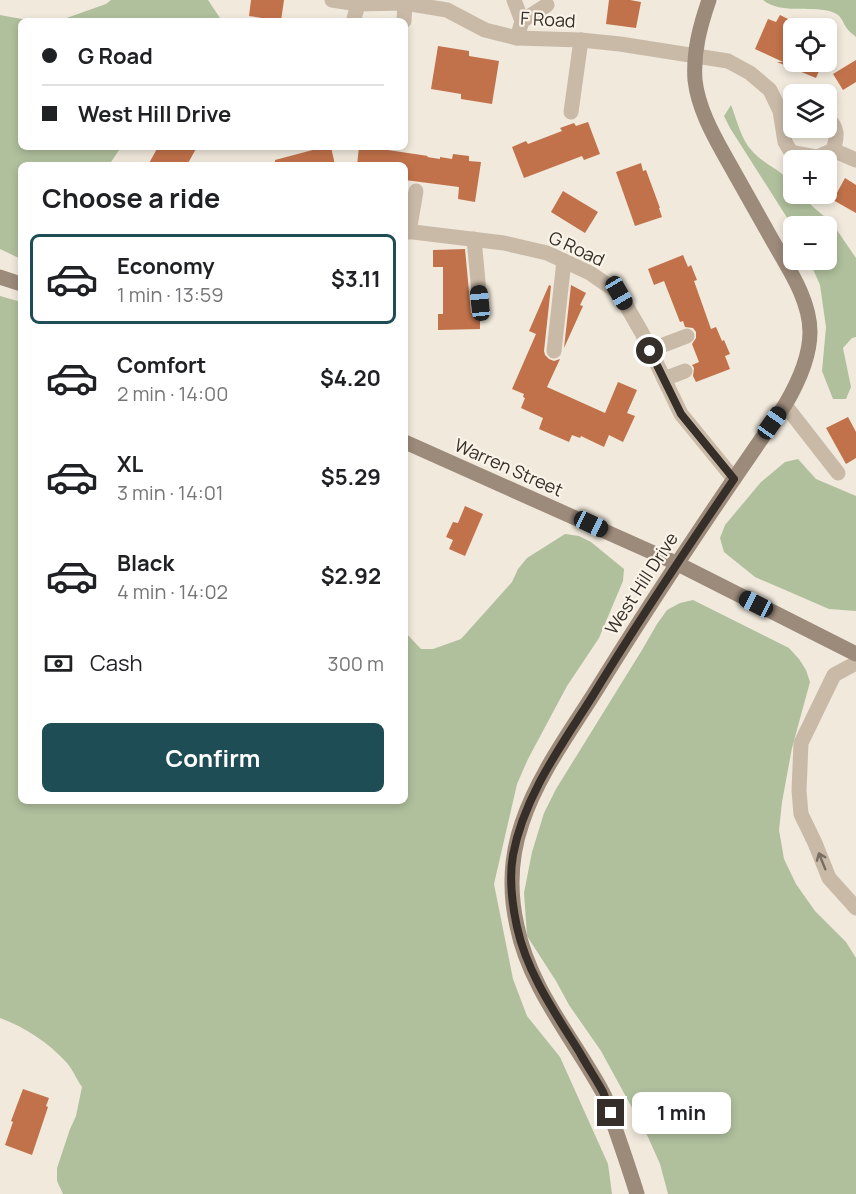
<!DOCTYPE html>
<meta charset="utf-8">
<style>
body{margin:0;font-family:Manrope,sans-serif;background:#f2f2f2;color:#202124;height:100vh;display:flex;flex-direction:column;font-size:22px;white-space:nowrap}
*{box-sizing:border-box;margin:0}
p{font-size:20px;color:#757577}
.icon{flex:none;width:33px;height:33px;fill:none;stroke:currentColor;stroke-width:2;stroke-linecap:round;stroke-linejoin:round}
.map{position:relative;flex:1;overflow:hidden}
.details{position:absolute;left:18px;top:162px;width:390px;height:642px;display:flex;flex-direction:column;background:#fff;border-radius:9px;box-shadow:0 3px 9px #0003}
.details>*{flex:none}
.banner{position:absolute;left:18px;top:18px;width:390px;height:132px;border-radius:9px;box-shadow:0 3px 9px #0003;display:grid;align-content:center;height:132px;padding:0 24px;background:#fff}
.controls{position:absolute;left:783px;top:18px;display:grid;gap:12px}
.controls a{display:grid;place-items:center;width:54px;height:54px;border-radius:9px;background:#fff;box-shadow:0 3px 9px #0003;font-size:30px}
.end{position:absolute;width:27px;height:27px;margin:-14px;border:8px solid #362e28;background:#fff;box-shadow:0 0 0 3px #fff}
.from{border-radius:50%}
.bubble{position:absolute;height:42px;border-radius:9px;background:#fff;box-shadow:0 3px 9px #0003;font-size:20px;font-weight:700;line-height:42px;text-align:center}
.car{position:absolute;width:18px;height:36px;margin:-18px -9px;border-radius:8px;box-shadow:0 0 4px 2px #0007;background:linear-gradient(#222 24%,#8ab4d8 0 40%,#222 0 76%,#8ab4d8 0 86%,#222 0)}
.banner b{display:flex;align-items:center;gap:21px;height:57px;font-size:22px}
.banner b+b{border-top:2px solid #e0e0e0}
.banner i{width:15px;height:15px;background:#202124}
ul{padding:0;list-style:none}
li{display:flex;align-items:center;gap:18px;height:90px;margin:0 12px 9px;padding:0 12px;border:3px solid transparent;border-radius:9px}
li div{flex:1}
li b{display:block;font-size:22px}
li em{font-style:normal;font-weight:700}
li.selected{border-color:#1f4d56}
li>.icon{width:54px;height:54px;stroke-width:1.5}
h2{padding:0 24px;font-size:27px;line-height:72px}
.pay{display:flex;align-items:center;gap:15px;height:66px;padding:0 24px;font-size:22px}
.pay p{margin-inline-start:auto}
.primary-button{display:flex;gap:12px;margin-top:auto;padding:12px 24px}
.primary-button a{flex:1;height:69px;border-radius:9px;background:#1f4d56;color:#fff;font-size:24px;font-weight:700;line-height:69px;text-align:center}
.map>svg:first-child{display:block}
</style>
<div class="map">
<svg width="856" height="1194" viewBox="0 0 856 1194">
<rect width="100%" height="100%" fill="#f1e9dc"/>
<g fill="#b0c09d">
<polygon points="111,0 208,0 222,21 58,21 106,4"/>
<path d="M763 0H856V37C854 35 851 33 849 31 841 22 844 15 829 11 810 6 780 14 763 0Z"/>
<polygon points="0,15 33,21 21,21 21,147 121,147 109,165 21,165 21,259 0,249"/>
<path d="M731 105C737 120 741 140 753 152 764 164 781 170 793 184L794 194H802L812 206 832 223 856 258V337L852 338 843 348 851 387 846 399H833L822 371 826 327 820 285 809 260H826V226L793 227 730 128 724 116Z"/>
<path d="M0 296 21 302V801H405V632L421 649H433L461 639 512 582 518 569 527 558 565 534 579 536 591 542 624 569 623 581 599 638 567 686 528 759 517 784 494 884 513 979 527 1016 560 1057 608 1164 612 1194H63L57 1181V1168L70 1129 76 1116 82 1087C77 1080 73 1070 67 1063 49 1043 25 1027 0 1018Z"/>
<polygon points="798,459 816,479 856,496 856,611 829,609 755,577 724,552 720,538 725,525 761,482 785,462"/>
<polygon points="693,600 789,648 799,659 806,670 810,682 792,748 782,802 779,830 784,859 796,884 815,911 846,942 856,958 856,1194 668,1194 660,1164 648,1137 601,1051 569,1005 556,981 527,936 524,893 532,852 544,813 556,789 642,650 657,624 667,610 680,603"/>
</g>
<g fill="#c1724a">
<polygon points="251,0 284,0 281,21 249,16"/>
<polygon points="609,0 630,0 641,2 636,28 606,24"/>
<polygon points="780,15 794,22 794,62 823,62 816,78 777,62 783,62 755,49 768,19 776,22"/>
<polygon points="438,46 469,51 469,56 499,61 492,104 461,99 461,94 431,89"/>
<polygon points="856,60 856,82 843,90 833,74"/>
<polygon points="588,122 600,154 584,160 582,156 524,178 512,147 526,141 528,144 562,131 560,128 574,123 576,126"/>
<polygon points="158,147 197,147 187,165 148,165"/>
<polygon points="324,147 331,147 335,165 275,165 275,160"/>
<polygon points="359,147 388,147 388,150 428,156 427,157 440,159 440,157 452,159 453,154 469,156 469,161 481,162 475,202 458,199 459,187 405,180 405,165 357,165"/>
<polygon points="641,163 643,171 646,170 660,208 659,208 662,217 635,226 616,172"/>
<polygon points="845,178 856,185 856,213 833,200"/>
<polygon points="563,191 598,212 585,233 551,212"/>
<polygon points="465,249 471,313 480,313 480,329 438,330 438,314 443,314 443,267 433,267 433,250"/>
<polygon points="683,255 688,267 691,265 697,280 694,281 711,329 716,327 722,341 724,340 730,354 725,356 730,369 696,382 693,376 694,368 692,365 699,362 692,344 696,338 696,332 693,328 685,327 683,321 680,322 664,281 654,285 648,269"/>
<polygon points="549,285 551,286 544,351 545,355 549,359 554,361 560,359 547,387 605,413 618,382 637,390 627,413 635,416 623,442 609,435 604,447 581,436 580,438 572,435 569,442 539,429 543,418 521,408 525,398 523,397 524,394 512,389 536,334 529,331"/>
<polygon points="571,285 586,293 580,305 583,306 564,348"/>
<polygon points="848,417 856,432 856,458 846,464 826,428"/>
<polygon points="465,506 483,514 465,556 449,549 453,540 446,537 453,522 458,523"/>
<polygon points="23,1089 49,1098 46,1106 48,1107 32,1155 5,1145 13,1122 11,1121"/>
</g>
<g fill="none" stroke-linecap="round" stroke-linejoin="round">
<g stroke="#c9baa8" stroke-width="15">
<path d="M332 0 358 4 405 3 447 10 485 30 517 38 581 40 620 44 728 61 750 73 770 90 780 111 785 142 791 152 817 157 833 150C838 136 838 127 826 116"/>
<polyline points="514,0 522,21 517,38"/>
<polyline points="354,19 358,4"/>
<polyline points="404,21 405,3"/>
<polyline points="522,21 547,5"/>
<polyline points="571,112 581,40"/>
<polyline points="833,150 856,160"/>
<polyline points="405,231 504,243 547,253 590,273 619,293 642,333 681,414 734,479"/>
<polyline points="409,232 416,191"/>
<polyline points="474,239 480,303"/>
<polyline points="650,350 687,336"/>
<polyline points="554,351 564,261"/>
<polyline points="664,379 685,371"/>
<polyline points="785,405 838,473"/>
<polyline points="856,663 834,675 801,743 799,791 801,814 815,843 829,878 856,908"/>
</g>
<g stroke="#9c8a7a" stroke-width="15">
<polyline points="0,277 21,284"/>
<polyline points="405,442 676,563 856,654"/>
<path d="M637 1194C630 1171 622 1148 614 1125 611 1114 608 1101 602 1091 573 1038 529 987 517 926 509 891 510 858 522 823 538 775 570 732 597 689 657 592 720 498 785 405 798 383 810 358 810 332 810 298 786 265 770 236 755 209 740 183 725 156 712 133 698 107 695 80 693 52 700 26 709 0"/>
</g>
</g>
<defs><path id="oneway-shaft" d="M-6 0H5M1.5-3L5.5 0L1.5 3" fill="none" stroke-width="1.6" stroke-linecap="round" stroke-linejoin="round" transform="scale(1.5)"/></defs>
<use stroke="#786d62" href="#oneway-shaft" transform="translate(822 861) rotate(-112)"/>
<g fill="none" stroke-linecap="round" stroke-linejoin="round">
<path stroke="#362e28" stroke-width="8" d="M611 1113C608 1106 606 1099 603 1092 596 1079 587 1066 580 1053 555 1013 527 973 517 927 512 904 509 878 513 855 524 796 561 746 592 697 637 623 685 551 734 479L681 414 650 351"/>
</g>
<g text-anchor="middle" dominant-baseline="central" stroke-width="4.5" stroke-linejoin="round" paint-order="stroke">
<g font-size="18" fill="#362e28" stroke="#f9f3e8">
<text transform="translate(548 19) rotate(3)">F Road</text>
<text transform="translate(577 248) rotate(25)">G Road</text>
<text transform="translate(509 467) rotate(24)">Warren Street</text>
<text transform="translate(641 583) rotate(-57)">West Hill Drive</text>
</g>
</g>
</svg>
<div class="controls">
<a><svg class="icon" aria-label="locate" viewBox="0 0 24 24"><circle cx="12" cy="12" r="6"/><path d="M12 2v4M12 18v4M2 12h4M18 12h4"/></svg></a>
<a><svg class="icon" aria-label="layers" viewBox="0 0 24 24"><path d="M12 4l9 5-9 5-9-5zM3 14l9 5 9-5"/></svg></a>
<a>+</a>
<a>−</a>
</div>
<i class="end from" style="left:650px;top:351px"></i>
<i class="end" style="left:611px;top:1113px"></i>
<div class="bubble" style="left:632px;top:1092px;width:99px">1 min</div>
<i class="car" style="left:619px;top:293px;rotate:150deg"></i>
<i class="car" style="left:480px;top:303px;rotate:354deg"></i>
<i class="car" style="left:772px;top:423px;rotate:35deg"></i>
<i class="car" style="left:591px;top:524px;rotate:115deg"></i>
<i class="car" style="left:756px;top:604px;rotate:297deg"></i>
<div class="banner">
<b><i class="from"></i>G Road</b>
<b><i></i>West Hill Drive</b>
</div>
<section class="details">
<h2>Choose a ride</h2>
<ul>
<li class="selected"><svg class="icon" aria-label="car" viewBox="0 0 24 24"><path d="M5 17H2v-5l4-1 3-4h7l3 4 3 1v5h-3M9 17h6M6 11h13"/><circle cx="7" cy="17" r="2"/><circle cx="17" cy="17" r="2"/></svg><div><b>Economy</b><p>1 min · 13:59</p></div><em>$3.11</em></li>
<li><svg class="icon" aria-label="car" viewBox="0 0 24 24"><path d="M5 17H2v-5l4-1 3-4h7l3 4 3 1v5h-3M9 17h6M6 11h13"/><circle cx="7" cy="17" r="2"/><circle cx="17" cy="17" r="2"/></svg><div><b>Comfort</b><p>2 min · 14:00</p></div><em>$4.20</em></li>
<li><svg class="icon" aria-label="car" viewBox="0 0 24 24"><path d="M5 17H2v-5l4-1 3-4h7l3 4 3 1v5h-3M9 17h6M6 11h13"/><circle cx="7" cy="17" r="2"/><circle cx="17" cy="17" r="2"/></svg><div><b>XL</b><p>3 min · 14:01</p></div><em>$5.29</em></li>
<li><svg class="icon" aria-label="car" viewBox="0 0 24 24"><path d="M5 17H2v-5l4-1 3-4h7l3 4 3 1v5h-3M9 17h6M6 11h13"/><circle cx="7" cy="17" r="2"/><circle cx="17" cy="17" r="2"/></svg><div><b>Black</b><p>4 min · 14:02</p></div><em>$2.92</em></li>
</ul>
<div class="pay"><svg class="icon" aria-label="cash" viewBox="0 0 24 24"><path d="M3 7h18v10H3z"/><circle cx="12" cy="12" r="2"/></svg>Cash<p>300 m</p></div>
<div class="primary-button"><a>Confirm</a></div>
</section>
</div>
